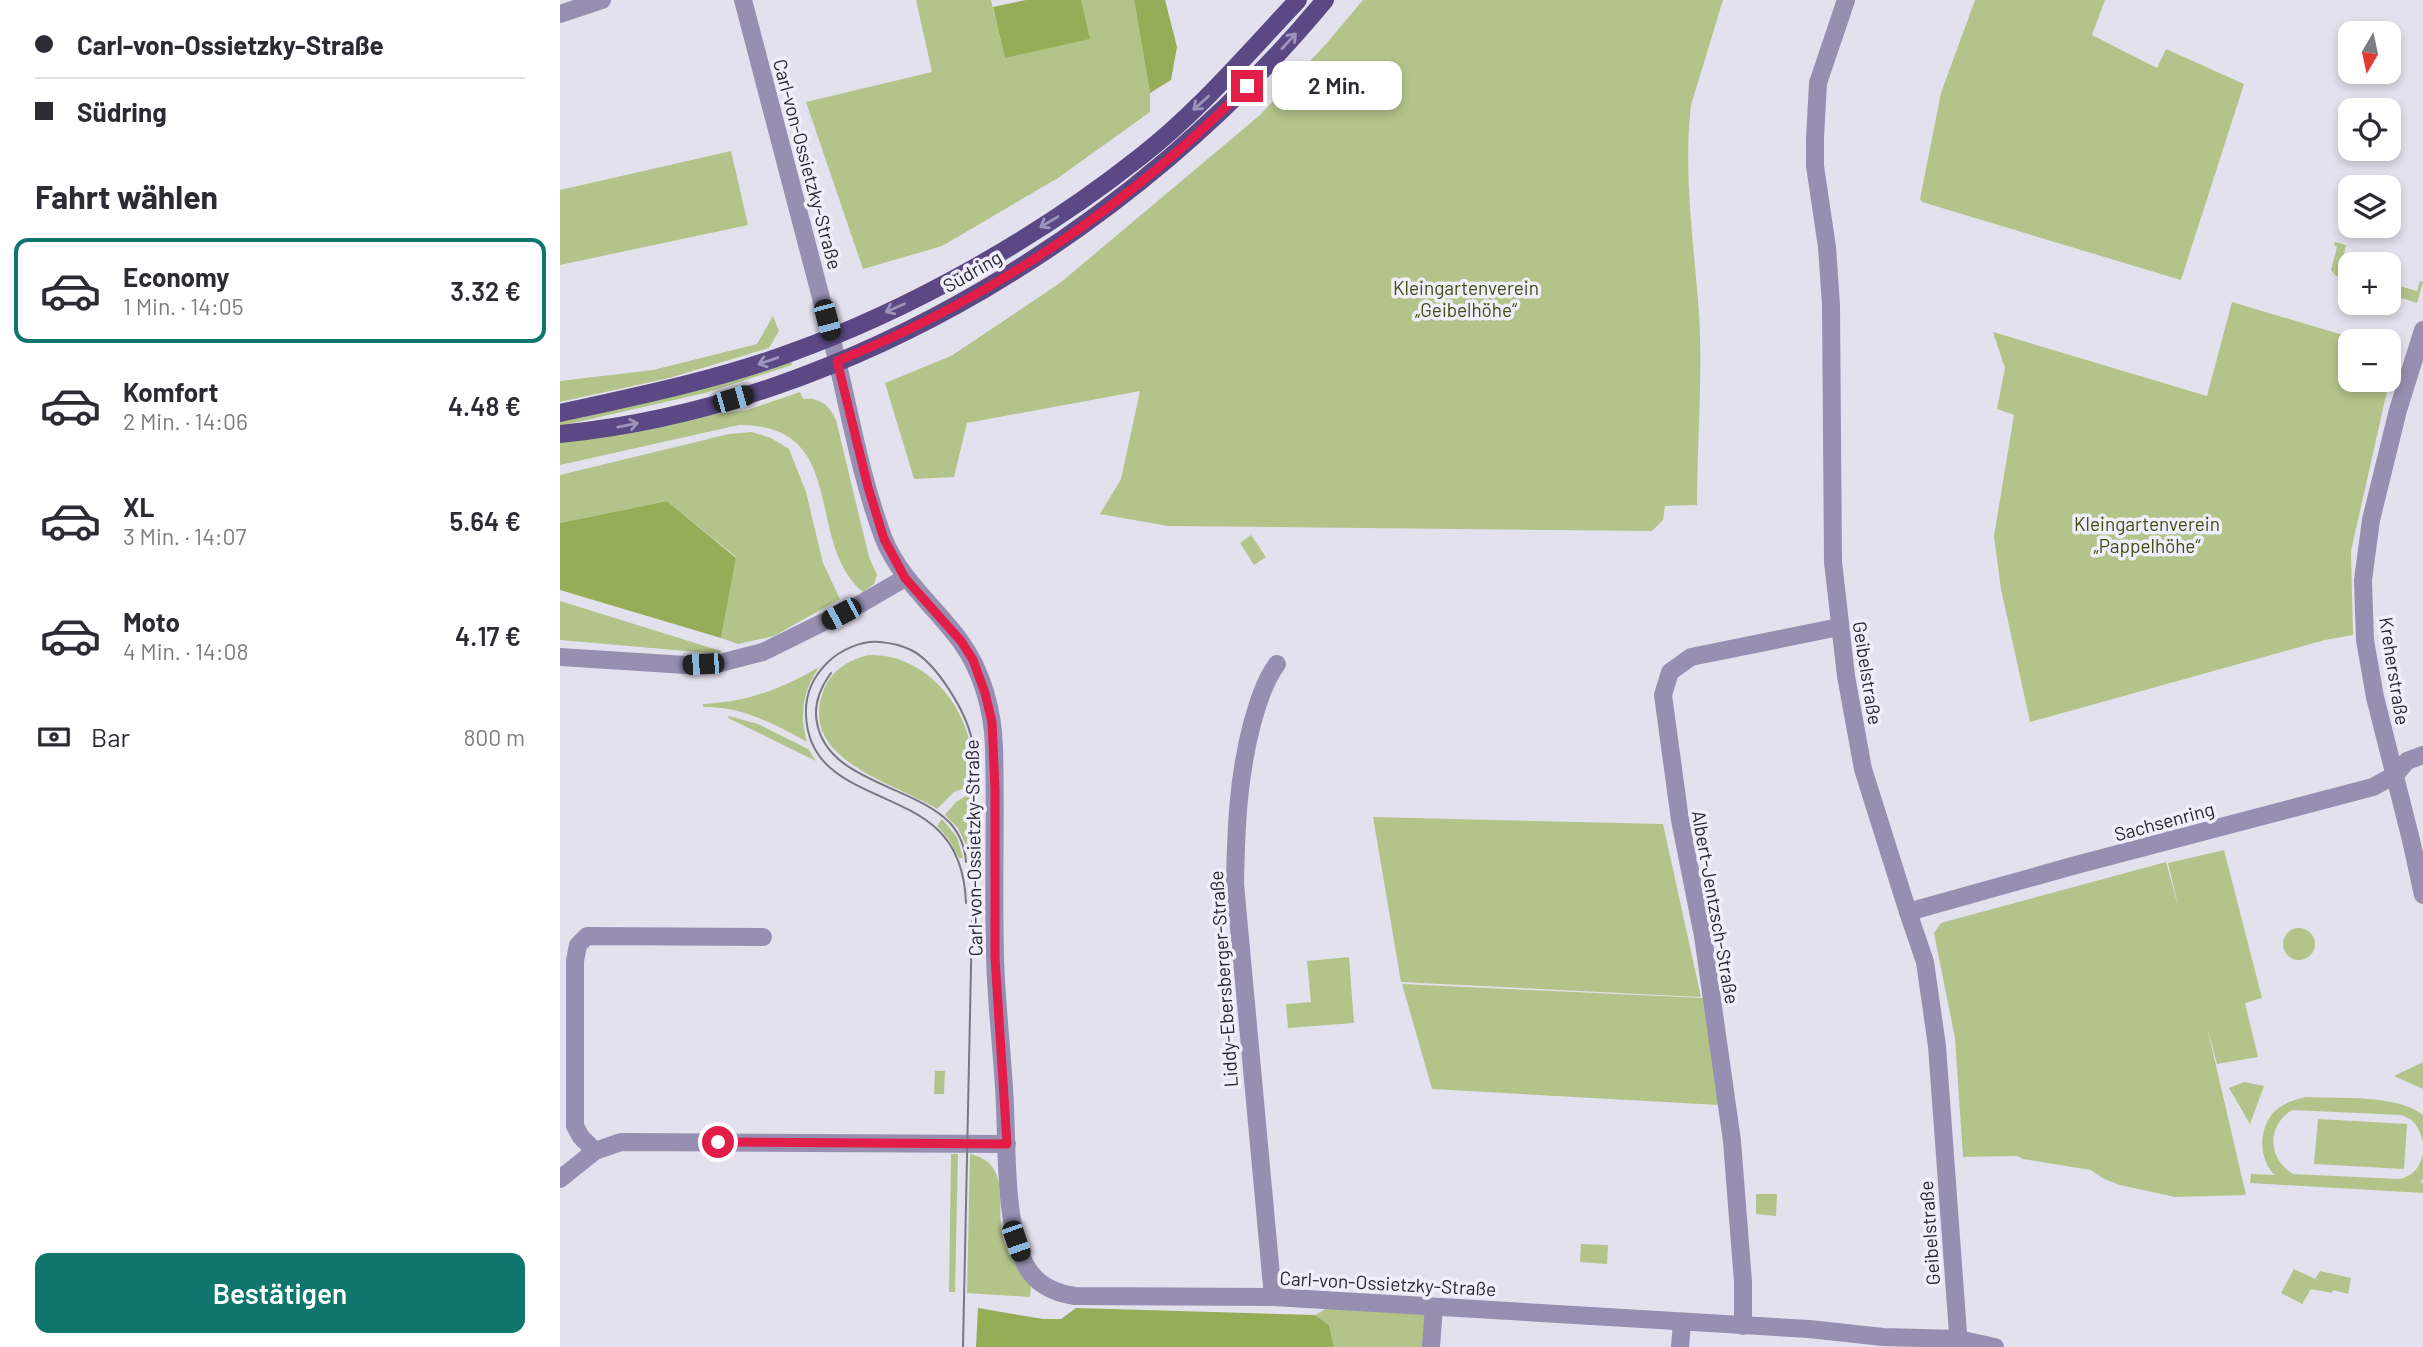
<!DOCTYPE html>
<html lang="de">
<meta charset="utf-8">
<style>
body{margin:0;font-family:Barlow,sans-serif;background:#f2f2f3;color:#2b2b33;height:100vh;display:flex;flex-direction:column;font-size:26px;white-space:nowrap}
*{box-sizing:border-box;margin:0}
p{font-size:23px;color:#7c7c81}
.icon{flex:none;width:38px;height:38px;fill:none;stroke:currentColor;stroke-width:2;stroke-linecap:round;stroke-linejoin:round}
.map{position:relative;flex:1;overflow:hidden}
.drawer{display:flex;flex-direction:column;background:#fff;width:560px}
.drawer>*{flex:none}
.guide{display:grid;align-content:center;height:154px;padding:0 35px;background:#fff}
.needle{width:46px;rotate:189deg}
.buttons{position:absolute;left:1778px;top:21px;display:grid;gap:14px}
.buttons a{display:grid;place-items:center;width:63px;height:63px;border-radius:14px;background:#fff;box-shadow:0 4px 10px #0003;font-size:35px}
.end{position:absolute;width:32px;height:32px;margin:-16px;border:9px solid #e11d48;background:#fff;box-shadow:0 0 0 4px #fff}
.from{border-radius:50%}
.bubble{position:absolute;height:49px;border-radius:14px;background:#fff;box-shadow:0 4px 10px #0003;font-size:23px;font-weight:600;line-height:49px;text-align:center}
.car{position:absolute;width:21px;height:42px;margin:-21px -10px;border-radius:9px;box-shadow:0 0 5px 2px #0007;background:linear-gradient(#222 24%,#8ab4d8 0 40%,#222 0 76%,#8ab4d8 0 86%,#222 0)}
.guide b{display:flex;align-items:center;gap:24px;height:66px;font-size:26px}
.guide b+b{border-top:2px solid #e1e1e2}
.guide i{width:18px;height:18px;background:#2b2b33}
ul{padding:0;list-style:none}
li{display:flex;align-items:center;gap:21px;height:105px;margin:0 14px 10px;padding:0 21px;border:4px solid transparent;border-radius:14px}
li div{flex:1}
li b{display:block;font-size:26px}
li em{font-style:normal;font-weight:600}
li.current{border-color:#0f766e}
li>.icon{width:63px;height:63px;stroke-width:1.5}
h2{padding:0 35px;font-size:32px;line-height:84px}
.pay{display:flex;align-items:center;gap:18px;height:77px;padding:0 35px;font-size:26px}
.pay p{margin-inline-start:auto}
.action{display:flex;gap:14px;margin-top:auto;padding:14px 35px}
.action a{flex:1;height:80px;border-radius:14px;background:#0f766e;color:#fff;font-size:28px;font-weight:600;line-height:80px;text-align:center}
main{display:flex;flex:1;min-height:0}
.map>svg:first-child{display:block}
</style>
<main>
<section class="drawer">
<div class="guide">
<b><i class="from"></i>Carl-von-Ossietzky-Straße</b>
<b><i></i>Südring</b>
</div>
<h2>Fahrt wählen</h2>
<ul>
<li class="current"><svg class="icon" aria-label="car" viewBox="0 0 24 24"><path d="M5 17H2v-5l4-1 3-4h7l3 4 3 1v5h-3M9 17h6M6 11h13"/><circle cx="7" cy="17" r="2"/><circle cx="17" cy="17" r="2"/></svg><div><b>Economy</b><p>1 Min. · 14:05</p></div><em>3.32 €</em></li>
<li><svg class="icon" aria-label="car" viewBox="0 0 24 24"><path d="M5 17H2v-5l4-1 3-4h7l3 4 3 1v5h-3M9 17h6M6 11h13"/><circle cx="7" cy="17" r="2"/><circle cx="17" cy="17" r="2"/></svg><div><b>Komfort</b><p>2 Min. · 14:06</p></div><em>4.48 €</em></li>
<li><svg class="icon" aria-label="car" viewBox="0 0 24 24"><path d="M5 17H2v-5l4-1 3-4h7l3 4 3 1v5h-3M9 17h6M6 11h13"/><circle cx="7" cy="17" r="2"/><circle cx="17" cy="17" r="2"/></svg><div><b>XL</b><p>3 Min. · 14:07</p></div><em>5.64 €</em></li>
<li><svg class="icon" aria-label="car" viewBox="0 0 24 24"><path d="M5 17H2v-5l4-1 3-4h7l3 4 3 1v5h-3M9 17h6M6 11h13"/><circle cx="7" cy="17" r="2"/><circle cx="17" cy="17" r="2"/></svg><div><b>Moto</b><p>4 Min. · 14:08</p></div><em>4.17 €</em></li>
</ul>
<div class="pay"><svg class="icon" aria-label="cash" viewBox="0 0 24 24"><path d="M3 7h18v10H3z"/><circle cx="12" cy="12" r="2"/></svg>Bar<p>800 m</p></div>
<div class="action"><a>Bestätigen</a></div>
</section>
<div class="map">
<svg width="1863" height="1347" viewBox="0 0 1863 1347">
<rect width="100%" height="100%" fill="#e4e1ee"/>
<g fill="#b3c48a">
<polygon points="356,0 431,0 445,57 529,39 521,0 574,0 590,93 590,112 498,178 382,246 303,269 246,102 372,72"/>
<path d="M803 0H1163L1131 105C1123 174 1134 244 1139 313 1143 375 1137 443 1137 505L1105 506 1103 520 1092 531 608 526 540 514 561 479 580 391 407 423 394 477 354 479 325 383 391 356 500 283 700 115 766 44Z"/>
<polygon points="1415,0 1545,0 1532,35 1597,68 1606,49 1684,84 1621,280 1362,202 1360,199 1381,93"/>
<polygon points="171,151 188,225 0,265 0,190"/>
<polygon points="1775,242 1786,245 1780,270 1790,273 1790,283 1775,275 1771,270 1777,247 1774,245"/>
<polygon points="1860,281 1863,282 1857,303 1829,294 1829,283 1857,291"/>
<polygon points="1672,302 1803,341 1790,341 1790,380 1829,380 1829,349 1836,351 1791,551 1793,635 1765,640 1470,722 1441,589 1434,536 1454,415 1437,409 1445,368 1433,332 1647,396"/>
<polygon points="213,316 219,331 209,348 109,378 0,402 0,381 93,370 197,344"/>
<polygon points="231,361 232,365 145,393 0,426 0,419"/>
<path d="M240 392 243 399C259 397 270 405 276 420L309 557 317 575 314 584 303 592C243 543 291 424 179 425L0 465V441L60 434 141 416 187 410Z"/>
<polygon points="192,432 211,438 229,449 246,492 263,563 280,599 214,636 178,644 161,638 176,557 107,501 0,523 0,475 169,434"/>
<polygon points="691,535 706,557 694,565 680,543"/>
<polygon points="0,601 161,651 160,654 0,640"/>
<path d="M309 655C356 653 396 692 408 736 412 752 412 769 412 786L394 792 377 809C335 783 241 761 262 695 269 672 287 660 309 655Z"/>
<path d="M259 667C243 691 239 714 247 742 214 724 182 706 143 707V704C185 703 224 688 259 667Z"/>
<polygon points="169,716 198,724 248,749 256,761 168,718"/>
<polygon points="406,796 411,796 410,849 408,849 398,828 385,815 396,802"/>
<polygon points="813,817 1103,824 1141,997 841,982"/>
<polygon points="382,819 397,837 403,858 399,858 388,838 377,826"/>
<polygon points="1664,850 1702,998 1685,1003 1698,1057 1657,1064 1647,1027 1686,1195 1615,1197 1560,1185 1544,1179 1531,1170 1463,1159 1457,1156 1403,1157 1395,1038 1374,933 1381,923 1606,862 1619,909 1608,863"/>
<circle cx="1739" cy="944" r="16"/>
<polygon points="789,957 794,1023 728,1028 726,1004 751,1002 747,961"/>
<polygon points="842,984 1143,998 1159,1105 872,1089"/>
<polygon points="1863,1062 1863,1089 1834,1076"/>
<polygon points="375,1071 385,1071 384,1094 374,1094"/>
<polygon points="1684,1082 1704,1086 1690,1124 1669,1088"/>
<path d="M1745 1097C1779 1099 1837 1094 1863 1115V1143C1860 1129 1855 1119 1841 1115L1732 1110C1706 1126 1708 1159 1733 1174L1839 1179C1853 1176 1860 1168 1863 1153V1179L1860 1182 1863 1183V1193L1690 1183 1691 1174 1715 1175C1698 1159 1698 1128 1715 1111 1724 1103 1734 1100 1745 1097Z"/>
<polygon points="1758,1119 1847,1124 1844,1169 1754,1164"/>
<polygon points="391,1154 398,1154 395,1292 389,1292"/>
<path d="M410 1154C450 1162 437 1203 442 1233 446 1254 459 1270 471 1287L470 1297 407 1293Z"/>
<polygon points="1196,1194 1217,1194 1216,1216 1196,1214"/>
<polygon points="1021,1244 1048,1245 1047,1264 1020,1262"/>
<polygon points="1734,1269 1755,1279 1760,1271 1791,1278 1788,1294 1773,1290 1772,1293 1751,1289 1742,1304 1721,1293"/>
<polygon points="764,1300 874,1307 871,1347 774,1347 769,1325 755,1315 764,1310"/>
</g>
<g fill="#96ad57">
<polygon points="466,0 521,0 530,39 445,58 433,7"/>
<polygon points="574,0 605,0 617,47 611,80 590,93"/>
<polygon points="107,501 176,558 161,638 0,590 0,523"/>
<polygon points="418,1308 483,1319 501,1319 516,1308 755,1315 769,1325 774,1347 416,1347"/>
</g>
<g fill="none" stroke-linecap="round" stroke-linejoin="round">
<g stroke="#978fb1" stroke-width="18">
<path d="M183 0C212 112 242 224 271 336 288 402 299 472 323 537 340 580 375 606 401 642 422 671 433 711 434 747 436 816 433 885 435 955 436 1005 443 1056 445 1107 447 1151 445 1226 465 1264 475 1284 494 1293 515 1296L713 1297 1249 1329 1323 1337 1398 1339 1435 1347"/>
<polyline points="1286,0 1258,83 1255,138 1255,166 1267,247 1271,305 1273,562 1286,676 1303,769 1348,912 1365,962 1377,1046 1399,1347"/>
<polyline points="0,14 42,0"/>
<polyline points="1863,330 1838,410 1811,520 1803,580 1805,640 1815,697 1851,840 1863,895"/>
<polyline points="0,657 126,665 160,663 203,652 302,603 345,578"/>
<polyline points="1348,912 1516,865 1813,787 1835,775 1847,761 1863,755"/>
<polyline points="35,1151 21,1137 15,1126 15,961 18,945 27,936 203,937"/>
<polyline points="0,1179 35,1151 61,1142 447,1144"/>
<path d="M713 1297 675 884C676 829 678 777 692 724 698 703 704 682 717 664"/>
<polyline points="1183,1326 1183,1282 1172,1141 1143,936 1120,820 1103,695 1110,672 1131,657 1279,627"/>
<polyline points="871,1347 874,1307"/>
<polyline points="1120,1347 1122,1322"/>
</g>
<g stroke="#5b4885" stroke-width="18">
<path d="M0 413C78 396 156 380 230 353 352 309 479 237 580 157 639 111 687 54 738 0"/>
<path d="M0 434C292 405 580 224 765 0"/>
</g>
<g stroke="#7a7981" stroke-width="2">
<path d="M271 673C260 688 253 704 257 723 268 782 354 785 390 823 400 834 405 848 406 862"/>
<path d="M403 1347 415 777C414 765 415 752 412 740 406 712 377 663 351 650 341 645 331 643 320 642 302 640 280 650 267 663 253 677 245 695 246 715 249 791 334 788 378 830 398 849 405 876 406 903"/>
</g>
</g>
<defs><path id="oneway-shaft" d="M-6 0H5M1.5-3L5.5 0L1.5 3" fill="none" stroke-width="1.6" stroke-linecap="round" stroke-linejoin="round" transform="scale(1.75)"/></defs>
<g stroke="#9e93bb">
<use href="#oneway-shaft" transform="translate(729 41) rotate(-47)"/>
<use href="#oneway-shaft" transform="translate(641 103) rotate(138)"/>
<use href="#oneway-shaft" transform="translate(489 222) rotate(149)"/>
<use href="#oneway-shaft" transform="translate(335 308) rotate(156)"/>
<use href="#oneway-shaft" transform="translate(208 361) rotate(161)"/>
<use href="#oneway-shaft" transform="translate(68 425) rotate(-11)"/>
</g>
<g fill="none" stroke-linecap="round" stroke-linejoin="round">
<path stroke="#e11d48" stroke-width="9" d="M158 1142 447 1144 435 957V789L432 722 425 693 413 660 401 641 345 578 324 539 308 487 277 361C430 300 572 203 687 86"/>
</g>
<g text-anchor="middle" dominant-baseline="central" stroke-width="7" stroke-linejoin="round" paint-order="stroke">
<g font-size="19" fill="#27262b" stroke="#f1eefc">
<text transform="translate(248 164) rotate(75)">Carl-von-Ossietzky-Straße</text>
<text transform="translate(412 271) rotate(-30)">Südring</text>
<text transform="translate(1835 671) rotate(81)">Kreherstraße</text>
<text transform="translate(1308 673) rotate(81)">Geibelstraße</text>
<text transform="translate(1604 821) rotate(-15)">Sachsenring</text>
<text transform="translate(413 848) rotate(-91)">Carl-von-Ossietzky-Straße</text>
<text transform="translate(1156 907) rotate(80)">Albert-Jentzsch-Straße</text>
<text transform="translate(663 979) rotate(-94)">Liddy-Ebersberger-Straße</text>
<text transform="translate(1369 1233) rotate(-94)">Geibelstraße</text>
<text transform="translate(828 1283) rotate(3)">Carl-von-Ossietzky-Straße</text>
</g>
<g font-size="19" fill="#3f4d0e" stroke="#f1eefc">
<text x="906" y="287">Kleingartenverein<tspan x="906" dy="22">„Geibelhöhe“</tspan></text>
<text x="1587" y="523">Kleingartenverein<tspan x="1587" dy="22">„Pappelhöhe“</tspan></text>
</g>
</g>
</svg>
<div class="buttons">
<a><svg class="needle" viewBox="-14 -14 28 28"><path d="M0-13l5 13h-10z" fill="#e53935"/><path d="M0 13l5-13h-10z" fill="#7c7c81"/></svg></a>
<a><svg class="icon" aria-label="locate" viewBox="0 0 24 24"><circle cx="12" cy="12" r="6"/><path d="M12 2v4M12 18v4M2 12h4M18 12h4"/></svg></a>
<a><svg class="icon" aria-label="layers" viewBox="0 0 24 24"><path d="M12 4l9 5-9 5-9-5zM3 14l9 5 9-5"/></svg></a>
<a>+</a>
<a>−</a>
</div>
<i class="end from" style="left:158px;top:1142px"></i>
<i class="end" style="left:687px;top:86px"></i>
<div class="bubble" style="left:712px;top:61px;width:130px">2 Min.</div>
<i class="car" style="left:267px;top:320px;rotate:165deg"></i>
<i class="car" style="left:173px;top:399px;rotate:74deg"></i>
<i class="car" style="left:281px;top:614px;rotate:242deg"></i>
<i class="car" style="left:143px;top:664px;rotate:267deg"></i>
<i class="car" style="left:456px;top:1241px;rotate:161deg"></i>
</div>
</main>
